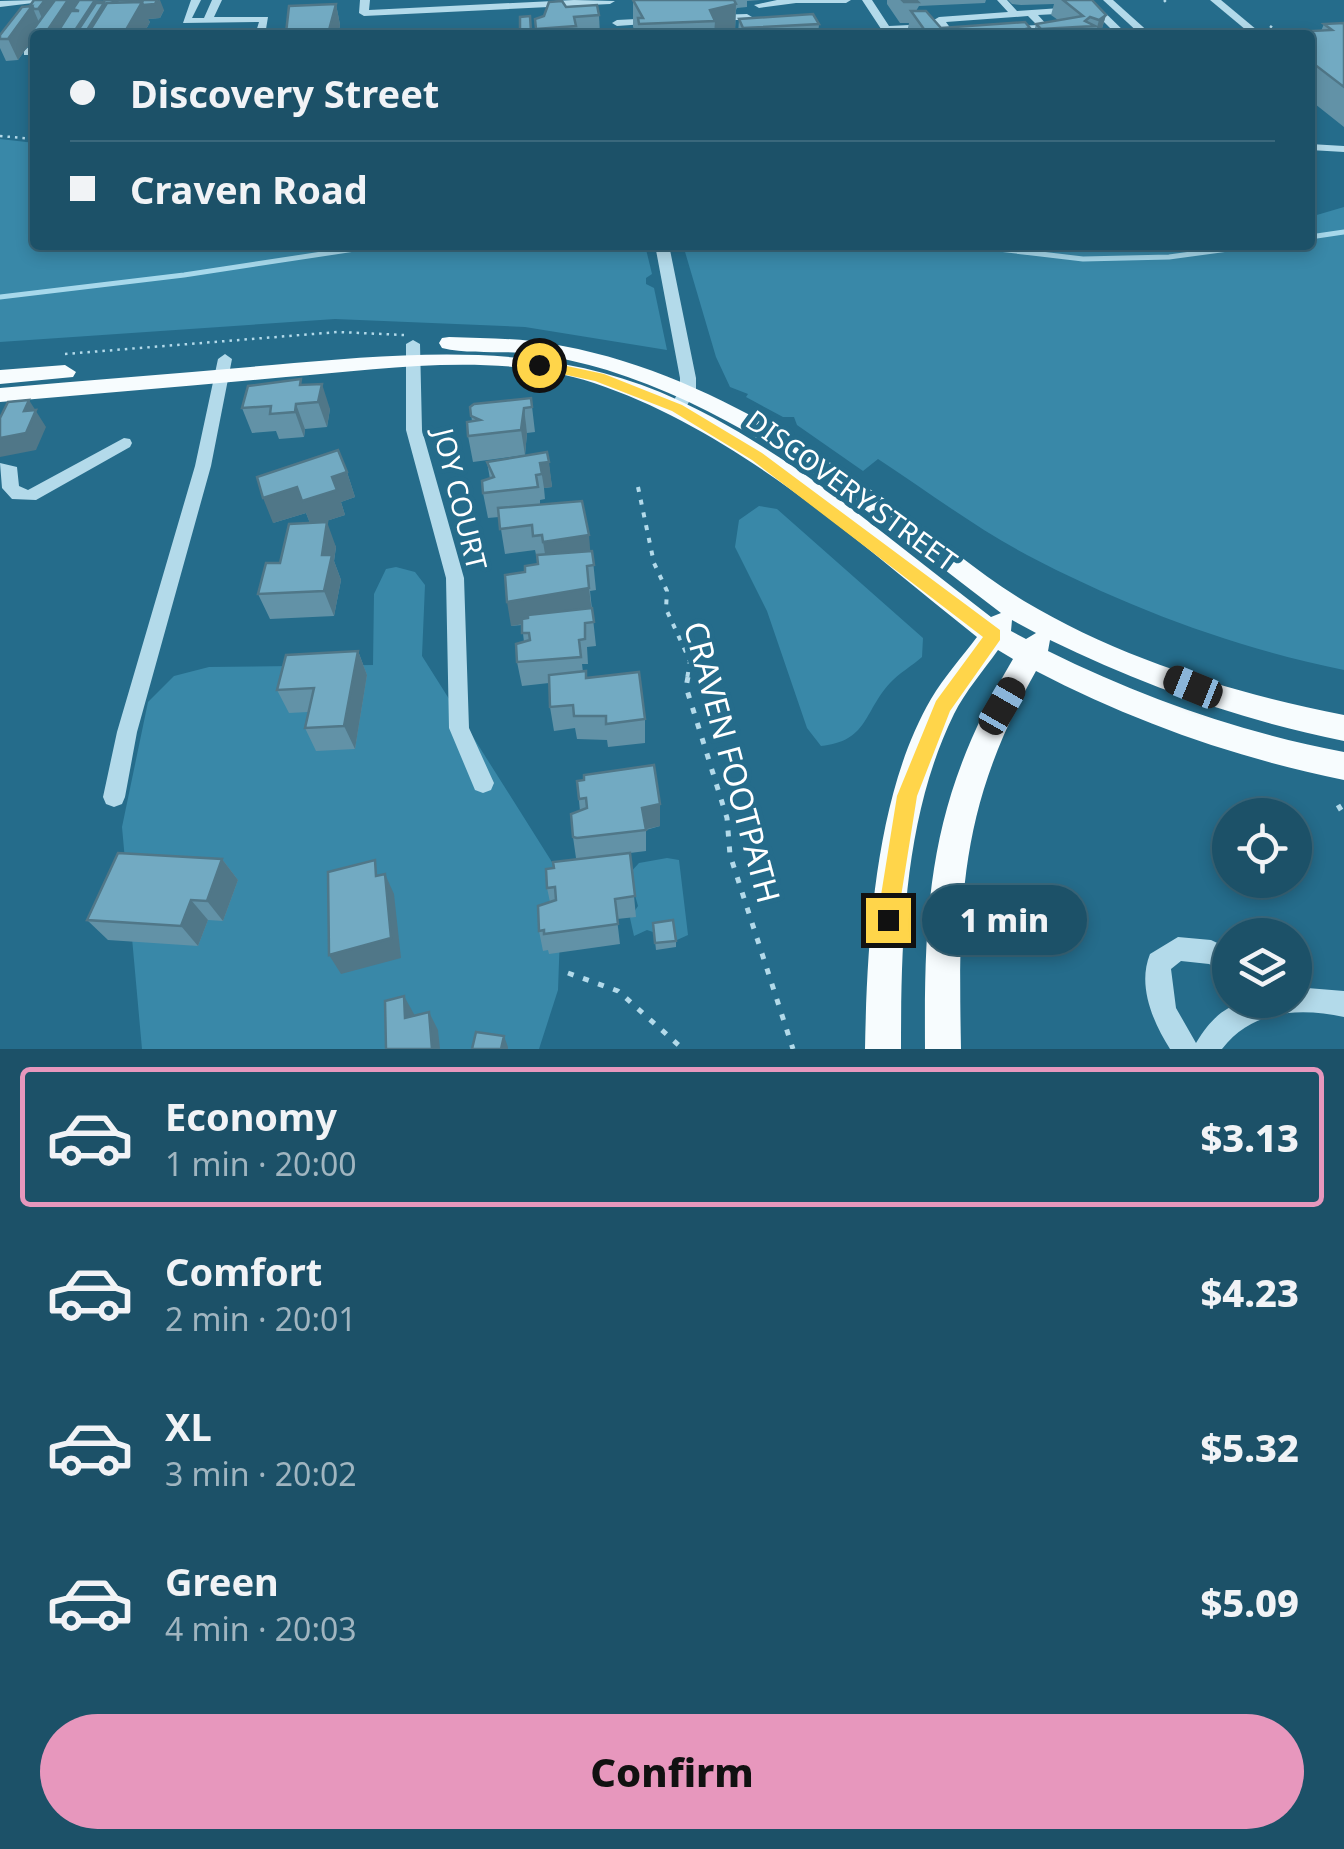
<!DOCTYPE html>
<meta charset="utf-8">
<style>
body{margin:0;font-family:"Noto Sans",sans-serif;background:#295b71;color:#f1f3f6;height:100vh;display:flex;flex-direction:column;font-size:38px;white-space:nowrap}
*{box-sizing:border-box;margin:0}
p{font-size:32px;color:#a0b5c0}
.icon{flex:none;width:55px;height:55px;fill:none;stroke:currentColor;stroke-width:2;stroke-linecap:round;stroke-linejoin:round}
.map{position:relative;height:1049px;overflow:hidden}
.details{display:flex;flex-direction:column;background:#1c5168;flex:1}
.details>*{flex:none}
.top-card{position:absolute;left:30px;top:30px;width:1285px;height:220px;border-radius:10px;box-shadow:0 5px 15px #0003,0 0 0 2px #3a687c;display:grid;align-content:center;height:220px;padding:0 40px;background:#1c5168}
.fabs{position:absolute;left:1212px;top:798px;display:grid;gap:20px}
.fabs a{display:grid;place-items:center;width:100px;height:100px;border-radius:50%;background:#1c5168;box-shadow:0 5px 15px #0003,0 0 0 2px #3a687c;font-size:50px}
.end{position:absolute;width:45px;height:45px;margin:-22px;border:12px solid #ffd54a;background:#111;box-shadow:0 0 0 5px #111}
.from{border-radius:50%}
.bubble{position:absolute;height:70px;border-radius:35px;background:#1c5168;box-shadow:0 5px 15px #0003,0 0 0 2px #3a687c;font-size:32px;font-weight:800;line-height:70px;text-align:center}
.car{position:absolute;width:30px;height:60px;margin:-30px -15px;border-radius:12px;box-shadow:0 0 8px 2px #0007;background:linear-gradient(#222 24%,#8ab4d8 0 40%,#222 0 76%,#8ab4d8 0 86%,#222 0)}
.top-card b{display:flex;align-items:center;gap:35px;height:95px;font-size:38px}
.top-card b+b{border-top:2px solid #3a687c}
.top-card i{width:25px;height:25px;background:#f1f3f6}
ul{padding:18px 0 0;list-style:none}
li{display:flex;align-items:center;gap:30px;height:140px;margin:0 20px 15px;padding:0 20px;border:5px solid transparent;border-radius:10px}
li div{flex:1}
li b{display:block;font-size:38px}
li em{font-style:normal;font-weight:800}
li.active{border-color:#e797bd}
li>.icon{width:90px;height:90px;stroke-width:1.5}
.action{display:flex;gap:20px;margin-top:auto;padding:20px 40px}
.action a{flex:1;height:115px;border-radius:60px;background:#e797bd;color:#111;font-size:40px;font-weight:800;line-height:115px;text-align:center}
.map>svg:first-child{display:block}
</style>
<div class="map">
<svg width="1344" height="1049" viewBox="0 0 1344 1049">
<rect width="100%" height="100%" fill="#256c8b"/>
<g fill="#3988a8">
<polygon points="0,139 35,143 35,245 645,245 652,274 646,278 646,284 654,288 667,350 525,327 335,319 0,342"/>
<path d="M1344 207V670C1235 648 1126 607 1027 555 976 528 927 491 878 459L863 471 797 425 794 417H783L746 397 748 394 730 387 716 357 683 245H1310V217Z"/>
<path d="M759 506 777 509 923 638 922 657C912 666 899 673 890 683 863 713 868 741 821 746L807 728 767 611 735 547 739 520Z"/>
<polygon points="396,567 415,572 425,585 422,656 562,878 558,990 539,1049 142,1049 122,827 148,702 174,676 209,667 373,665 374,594 386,569"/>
<polygon points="667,858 679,860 688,935 677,940 647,930 634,936 630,918 638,906 629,874 639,863"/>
</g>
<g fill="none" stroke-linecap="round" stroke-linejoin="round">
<g stroke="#a7d8eb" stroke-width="5">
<polyline points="1310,237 1344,232"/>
<polyline points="964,245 1083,259 1169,257 1258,245"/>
<polyline points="0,297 184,275 381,245"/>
</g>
<g stroke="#b3daea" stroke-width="2.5" stroke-dasharray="2.5 5" stroke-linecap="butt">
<polyline points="1164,0 1168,4"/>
<polyline points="1270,26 1282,35"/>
<polyline points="0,136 35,139"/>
<polyline points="65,354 338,332 404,335"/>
</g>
<polyline stroke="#b3daea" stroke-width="4" stroke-dasharray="5 8" stroke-linecap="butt" points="638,487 654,563 667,591 666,609 690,661 687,679"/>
<g stroke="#b3daea" stroke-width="5" stroke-dasharray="6 10" stroke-linecap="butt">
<polyline points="688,677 686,687 727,818 730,855 793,1049"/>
<polyline points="1338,805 1344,815"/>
<polyline points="568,973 618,991 683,1049"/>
</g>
<g fill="#b3daea" fill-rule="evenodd">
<polygon points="38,0 33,3 0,7 0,1"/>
<polygon points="191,0 201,0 192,18 204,18 212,0 222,0 214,17 268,17 265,35 255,35 259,22 183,23"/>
<polygon points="360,0 370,0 369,10 574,0 615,1 610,4 364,16 359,13"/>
<polygon points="777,0 851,0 846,3 796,3 759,8 754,5"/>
<polygon points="862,0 872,0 889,26 930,24 935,27 885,35"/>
<polygon points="997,0 1007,0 1017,11 1075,7 1080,10 1075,13 1038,15 1047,25 1040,31 1006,33 1001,30 1006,27 1037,25 1028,16 946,22 951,29 968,30 970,32 965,35 945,34 934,20 939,17 1008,12"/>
<polygon points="1082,0 1092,0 1128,35 1117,35"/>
<polygon points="1103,0 1113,0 1152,35 1141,35"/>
<polygon points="1210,0 1221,0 1263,35 1252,35"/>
<polygon points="712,15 747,14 752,17 747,20 709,20 709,16"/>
<polygon points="656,18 661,21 659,23 617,26 612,23 617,20"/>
<polygon points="35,41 35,51 32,55 24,55 24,51"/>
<polygon points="1310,144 1344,146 1344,152 1310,150"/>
<polygon points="655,245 669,245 696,378 696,390 683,412 677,413 669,408 680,390 680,378"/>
<polygon points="413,340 420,344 422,430 464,578 469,728 494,783 491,790 483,793 475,790 449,728 446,578 406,430 406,344"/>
<polygon points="225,354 232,359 211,466 137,732 125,797 122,804 114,807 106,804 103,797 117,732 195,466 218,359"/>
<polygon points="124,438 130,439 132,443 130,447 36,500 12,499 2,488 0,463 17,467 19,486 28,490"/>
<path d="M1178 937 1211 940 1230 949V974L1209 964 1181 961 1171 969 1176 1008 1196 1043C1224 997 1246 1000 1295 1000V987L1344 991V1017C1299 1007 1252 1010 1222 1049H1170C1153 1022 1137 986 1150 954Z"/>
</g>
<g fill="#f7fcfe" fill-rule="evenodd">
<path d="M449 337C477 338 505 338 532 341 665 358 781 427 889 502 934 534 976 572 1024 601 1121 659 1233 693 1344 715V741C1241 720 1144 686 1050 640L1048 651C1143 698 1239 732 1344 752V780C1236 758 1134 722 1036 671 960 805 958 899 961 1049H925C924 892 931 797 1013 659L998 650C983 671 965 692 954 714 904 816 901 938 901 1049H865C867 940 875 795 931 699 944 677 962 657 977 637 858 543 740 432 594 383 498 351 385 369 286 377 191 386 95 394 0 402V388C91 380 181 373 272 365 404 354 534 340 660 392 782 444 886 537 991 617L1001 613C879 520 757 417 607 370 584 363 557 357 533 354 503 350 471 355 442 348L439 343 442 338ZM1012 620 1036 633 1026 639 1011 631Z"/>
<polygon points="65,365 76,372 73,377 0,384 0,370"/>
</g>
</g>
<g fill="#6292a7">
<polygon points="633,0 761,0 747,1 747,7 737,8 736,10 735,31 718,35 637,35 633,27"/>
<polygon points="887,0 986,0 985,3 919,6 916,11 941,28 1025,22 1029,35 909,35 907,32 909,23 900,23 887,4"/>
<polygon points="1008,0 1092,0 1106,15 1100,35 1033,35 1036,24 1058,20 1051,15 1054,4 1021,5 1012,4"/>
<polygon points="336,4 340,25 338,35 286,35 286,33"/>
<polygon points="22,7 164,10 160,18 148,19 150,22 143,35 35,35 35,44 33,39 18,60 6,61 0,48 0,35"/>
<polygon points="566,7 599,15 600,35 536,35 535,19"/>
<polygon points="739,19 819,24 818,35 738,35"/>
<polygon points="1344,23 1344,127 1310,100 1310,35 1272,35 1273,33 1321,31 1324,24"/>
<polygon points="303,385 330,409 327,427 305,429 304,437 279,439 276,431 252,433 242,408"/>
<polygon points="531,398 535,432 527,433 525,455 473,462 468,436 472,421 470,407"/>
<polygon points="547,452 552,487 544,488 545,499 540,500 540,505 590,551 592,551 596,590 590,591 596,646 587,647 588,664 582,664 583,672 586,678 645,719 645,743 608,747 607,740 577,739 575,728 554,731 550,707 549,683 522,686 517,662 524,642 522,625 511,626 525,572 538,564 535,550 505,554 499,517 488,518 483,493 490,479 487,462"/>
<polygon points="347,472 355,497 341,502 345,515 323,522 336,547 334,561 341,580 334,616 270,619 258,594 310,523 306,513 273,523"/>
<polygon points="358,651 367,675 355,749 316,751 305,728 308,712 289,713 277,690"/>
<polygon points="577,781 660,804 660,826 646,830 646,851 630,853 636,917 617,919 620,944 549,954 548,950 543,951 539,931 550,902 547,888 554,868 579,859 576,858 573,837 580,811"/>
<polygon points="222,859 238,880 223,921 208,920 198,946 108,940 87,920"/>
<polygon points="653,923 676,941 676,947 656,950"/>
</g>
<g fill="#507788">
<polygon points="45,0 61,0 44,23 38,9"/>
<polygon points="68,0 82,0 73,9 74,13 57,33 58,35 46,35 45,34"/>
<polygon points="95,0 142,2 160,0 164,10 160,18 148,19 150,22 143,35 76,35 74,32"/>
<polygon points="336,4 340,25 338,35 330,35 329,30"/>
<polygon points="736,4 735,31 714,35 715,21 710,10"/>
<polygon points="32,6 41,27 30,34 33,39 18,60 8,39"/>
<polygon points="1106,15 1100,35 1095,35 1099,20"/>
<polygon points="1030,28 1029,35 1017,35 1018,31"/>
<polygon points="322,384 330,409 327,427 318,402"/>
<polygon points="29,400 46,427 36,450 0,457 0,438 24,411"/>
<polygon points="296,404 305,429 304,437 295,412"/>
<polygon points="524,408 527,433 525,455 521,430"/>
<polygon points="549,462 552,487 544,488 540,463"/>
<polygon points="347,472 355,497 341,502 345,515 311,526 306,513 273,523 263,498"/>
<polygon points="327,522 336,547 334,561 341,580 334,616 324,591 322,555"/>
<polygon points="589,535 591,560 547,566 543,542"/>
<polygon points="589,588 592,613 511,626 507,602"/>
<polygon points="358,651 367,675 355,749 344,726"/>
<polygon points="660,804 660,826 643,830 642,808"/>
<polygon points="222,859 238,880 223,921 207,901"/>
<polygon points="385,874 394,894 401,958 341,974 329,955"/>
<polygon points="191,900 208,920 198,946 181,926"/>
<polygon points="404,996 414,1014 415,1035 405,1018"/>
<polygon points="429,1012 438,1030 440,1049 432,1049"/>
<polygon points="504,1036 508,1047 508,1049 501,1049"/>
</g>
<g fill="#72aac2" stroke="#507788" stroke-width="2.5">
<polygon points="34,0 45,0 38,9 34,9 32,6 29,7"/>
<polygon points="55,0 68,0 45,34 30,34"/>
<polygon points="79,0 95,0 74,32 57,33 71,11 79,11 73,9"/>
<polygon points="105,0 120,0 105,5 103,3"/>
<polygon points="118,0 157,0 155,4 143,5 142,2 116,3"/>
<polygon points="633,0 734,0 736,4 710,10 715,21 639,24 638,18 643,18"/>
<polygon points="902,0 916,0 918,2 904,2"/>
<polygon points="1063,0 1092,0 1106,15 1099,20 1090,17 1085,21 1095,26 1041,29 1036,24 1083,16"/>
<polygon points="562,1 566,7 597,5 599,15 574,17 576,26 536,29 535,19 544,16 549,2"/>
<polygon points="142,2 123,35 87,35 107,3"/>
<polygon points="96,3 104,3 84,35 75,35"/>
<polygon points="336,4 329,30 286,33 289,6"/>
<polygon points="32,6 8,39 0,39 0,35 22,7"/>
<polygon points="911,11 926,11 941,28 1025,22 1030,28 1018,31 926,32"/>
<polygon points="813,14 819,24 743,28 739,19"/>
<polygon points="530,16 531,32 520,32 520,17"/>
<polygon points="1344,23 1344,87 1310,61 1310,35 1276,35 1273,33 1332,30 1324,24"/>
<polygon points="301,379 300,385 322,384 318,402 296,404 295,412 270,414 271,406 242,408 248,386"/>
<polygon points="531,398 532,407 524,408 521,430 468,436 467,422 480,420 471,416 470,407 474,404"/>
<polygon points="29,400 24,411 36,410 26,433 0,438 0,418 8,402"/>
<polygon points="338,450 347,472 332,477 337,490 302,501 297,487 263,498 257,477"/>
<polygon points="547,452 549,462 540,463 542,474 536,475 538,487 483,493 482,481 494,477 487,462"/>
<polygon points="582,501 589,535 543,542 542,535 533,536 532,525 500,529 498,508"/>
<polygon points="327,522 322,555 332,555 324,591 258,594 266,563 280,563 289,524"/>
<polygon points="592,551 594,565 587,566 589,588 507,602 505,575 525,572 525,566 538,564 537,555"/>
<polygon points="592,608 594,622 585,623 585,639 579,640 581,657 517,662 516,644 530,640 529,633 522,633 522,619 528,618 528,615"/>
<polygon points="358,651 344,726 305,728 314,688 277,690 286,655"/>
<polygon points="586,671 586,678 639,672 645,719 606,724 606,716 574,716 573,705 550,707 549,675"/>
<polygon points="654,765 660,804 642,808 646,830 577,838 573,837 571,814 587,808 586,798 579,799 577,781 584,780 584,775"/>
<polygon points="118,853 222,859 207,901 191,900 181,926 87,920"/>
<polygon points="630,853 635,896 615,899 618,924 544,934 544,930 539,931 538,906 556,900 555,887 547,888 546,869 554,868 553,862"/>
<polygon points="375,860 376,876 385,874 391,938 329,955 328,872"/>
<polygon points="673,920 676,941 655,943 653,923"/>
<polygon points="404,996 405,1018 429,1012 432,1049 386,1049 385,1001"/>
<polygon points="476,1032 504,1036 501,1049 472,1049"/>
</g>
<polygon fill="#ffd54a" points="539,360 604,374 682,405 762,453 1000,630 1000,640 950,711 917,796 896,928 888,931 880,928 877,920 897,796 936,701 983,637 752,460 672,411 595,381 534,368 532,365"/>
<g text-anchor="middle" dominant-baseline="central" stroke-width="10" stroke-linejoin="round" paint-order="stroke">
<g font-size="28" fill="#fff" stroke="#256c8b">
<text transform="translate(852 490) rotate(36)">DISCOVERY STREET</text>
<text transform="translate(461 499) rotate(76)">JOY COURT</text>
</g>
<g font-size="32" fill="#fff" stroke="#256c8b">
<text transform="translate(733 762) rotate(75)">CRAVEN FOOTPATH</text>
</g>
</g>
</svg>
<div class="fabs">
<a><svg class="icon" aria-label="locate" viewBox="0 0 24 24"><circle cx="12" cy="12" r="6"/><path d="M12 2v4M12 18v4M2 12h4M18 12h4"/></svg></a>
<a><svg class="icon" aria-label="layers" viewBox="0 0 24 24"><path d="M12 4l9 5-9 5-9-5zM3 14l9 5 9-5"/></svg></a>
</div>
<i class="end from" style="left:539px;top:365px"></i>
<i class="end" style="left:888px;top:920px"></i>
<div class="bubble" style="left:922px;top:885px;width:165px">1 min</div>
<i class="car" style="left:1193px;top:687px;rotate:292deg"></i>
<i class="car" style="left:1002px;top:706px;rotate:30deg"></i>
<div class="top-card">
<b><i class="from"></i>Discovery Street</b>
<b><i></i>Craven Road</b>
</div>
</div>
<section class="details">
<ul>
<li class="active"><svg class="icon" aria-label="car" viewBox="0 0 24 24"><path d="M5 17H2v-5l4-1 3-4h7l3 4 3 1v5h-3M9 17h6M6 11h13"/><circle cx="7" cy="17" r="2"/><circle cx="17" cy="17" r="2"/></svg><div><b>Economy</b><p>1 min · 20:00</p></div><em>$3.13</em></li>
<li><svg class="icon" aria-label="car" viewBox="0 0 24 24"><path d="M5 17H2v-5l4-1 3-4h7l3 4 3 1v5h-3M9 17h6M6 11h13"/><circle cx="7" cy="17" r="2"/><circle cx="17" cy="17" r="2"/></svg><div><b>Comfort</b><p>2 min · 20:01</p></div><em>$4.23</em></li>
<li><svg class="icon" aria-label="car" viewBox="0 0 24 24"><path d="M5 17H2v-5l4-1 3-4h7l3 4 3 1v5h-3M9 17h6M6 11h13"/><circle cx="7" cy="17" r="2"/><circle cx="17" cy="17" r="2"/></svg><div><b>XL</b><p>3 min · 20:02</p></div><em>$5.32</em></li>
<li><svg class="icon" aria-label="car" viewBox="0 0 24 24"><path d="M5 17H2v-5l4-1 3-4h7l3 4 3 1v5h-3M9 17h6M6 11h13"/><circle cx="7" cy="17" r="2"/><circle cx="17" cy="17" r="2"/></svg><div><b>Green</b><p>4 min · 20:03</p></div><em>$5.09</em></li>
</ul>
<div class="action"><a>Confirm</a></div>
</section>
